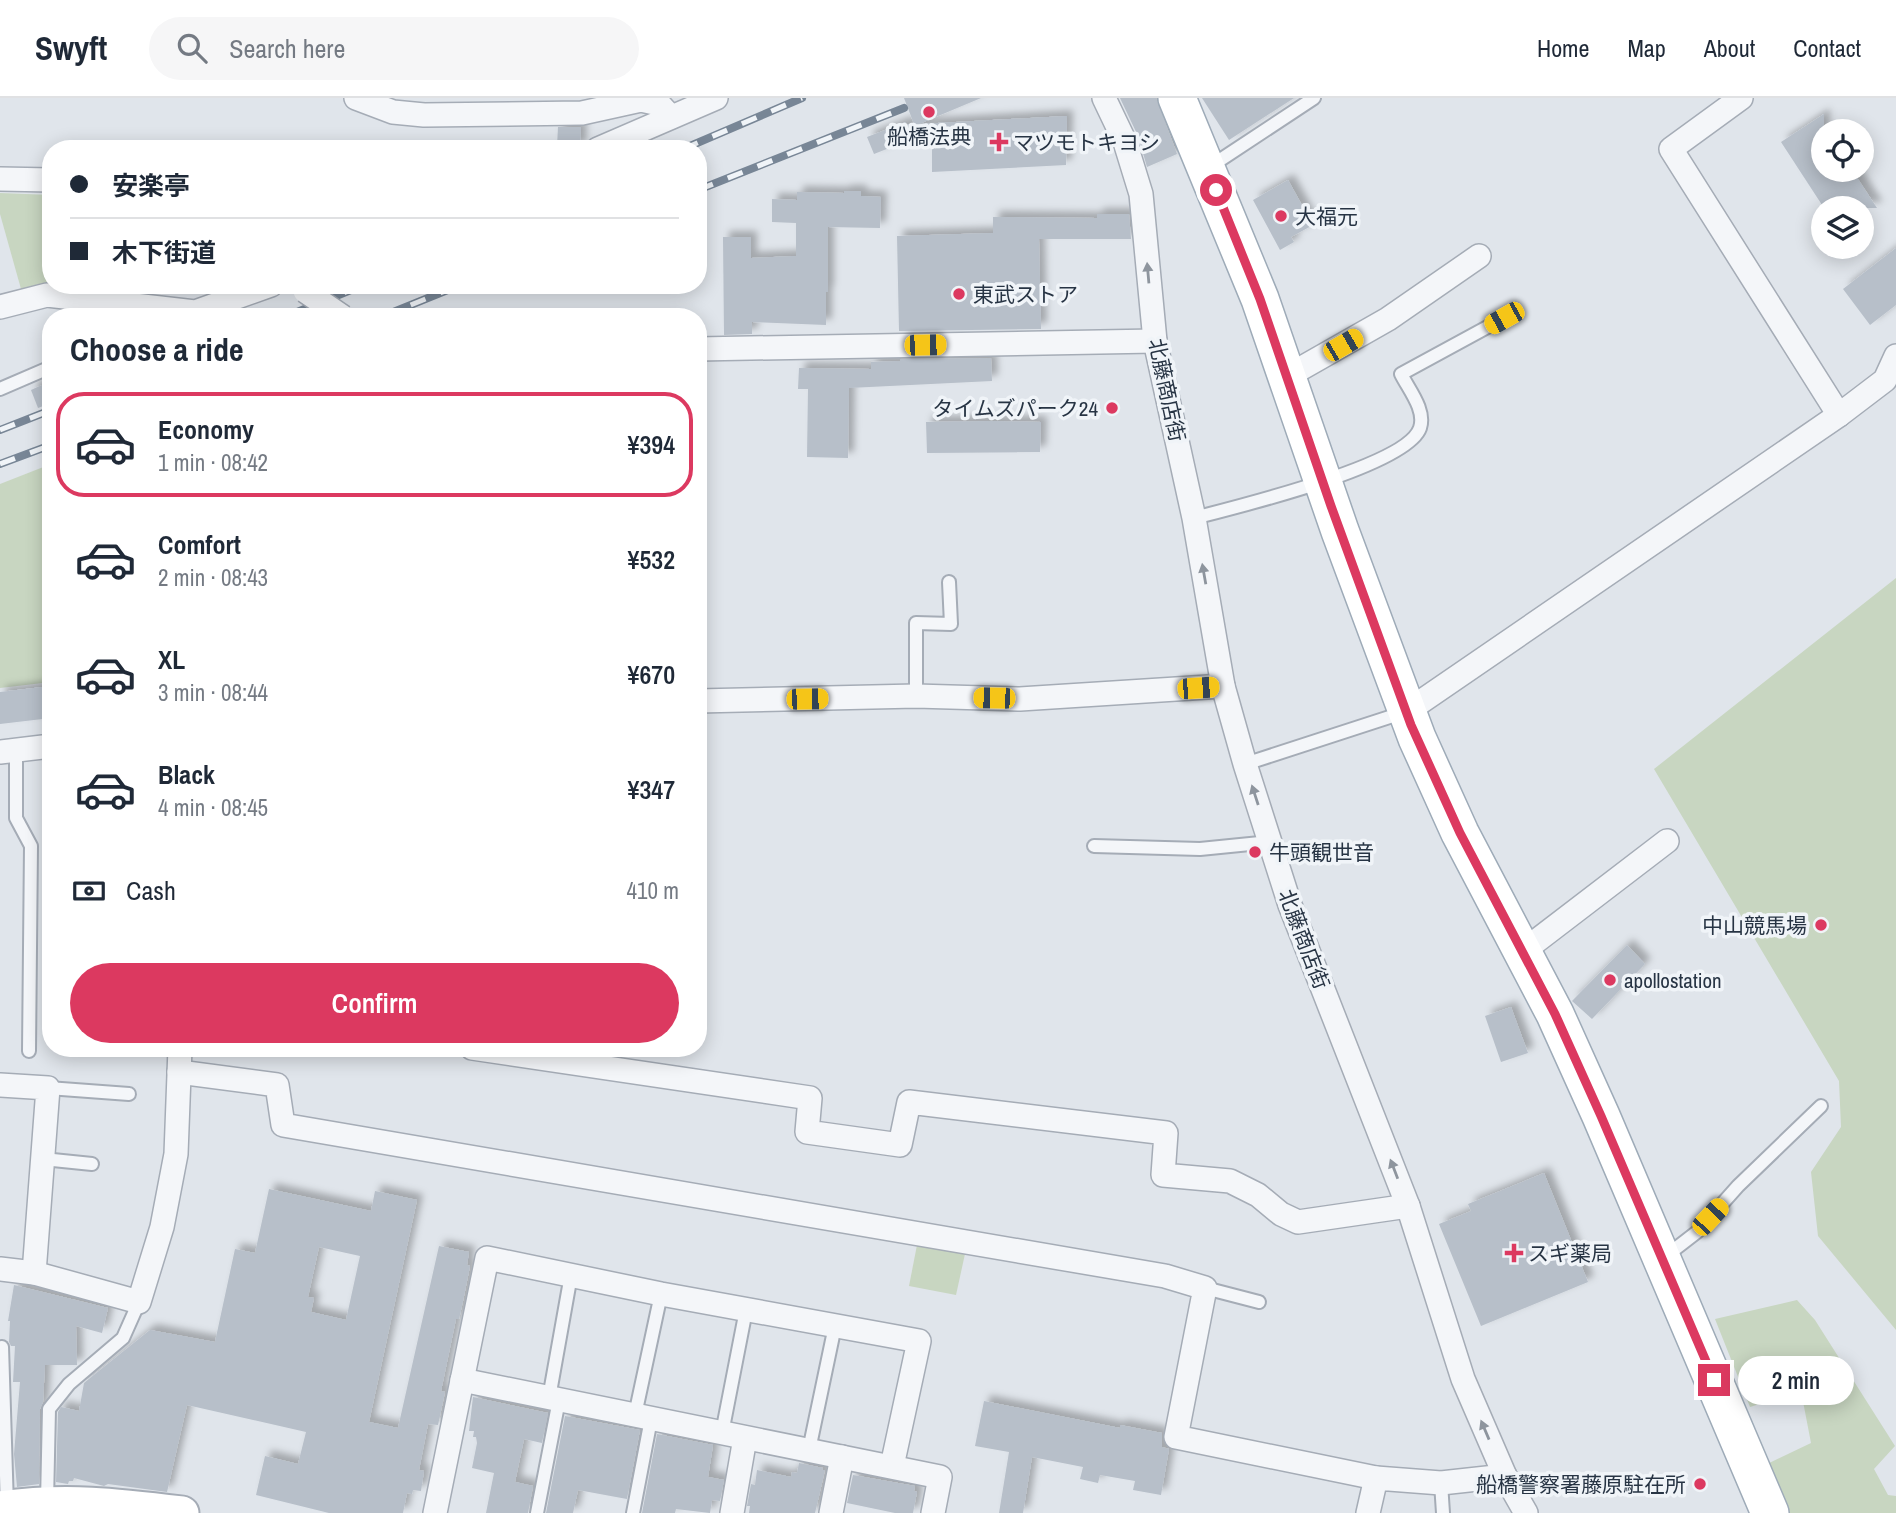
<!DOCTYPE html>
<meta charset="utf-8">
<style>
body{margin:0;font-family:"Archivo Narrow","Noto Sans JP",sans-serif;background:#f6f6f7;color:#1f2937;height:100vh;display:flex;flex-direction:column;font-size:26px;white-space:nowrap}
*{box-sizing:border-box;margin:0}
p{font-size:23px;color:#747a83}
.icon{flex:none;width:38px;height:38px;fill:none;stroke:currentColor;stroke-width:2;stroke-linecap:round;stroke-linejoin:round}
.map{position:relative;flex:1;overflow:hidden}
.details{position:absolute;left:42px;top:210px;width:665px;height:749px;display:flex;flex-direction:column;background:#fff;border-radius:28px;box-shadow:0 4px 18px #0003}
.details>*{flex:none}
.top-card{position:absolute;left:42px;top:42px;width:665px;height:154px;border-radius:28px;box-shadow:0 4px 18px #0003;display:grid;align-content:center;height:154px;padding:0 28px;background:#fff}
.tools{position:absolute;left:1811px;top:21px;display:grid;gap:14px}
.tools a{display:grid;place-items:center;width:63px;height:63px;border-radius:50%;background:#fff;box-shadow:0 4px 18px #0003;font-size:35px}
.end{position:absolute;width:32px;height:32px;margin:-16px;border:9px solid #dc3960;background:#fff;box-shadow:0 0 0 4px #fff}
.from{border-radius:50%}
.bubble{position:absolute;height:49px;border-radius:24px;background:#fff;box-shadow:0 4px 18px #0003;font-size:23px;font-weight:600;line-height:49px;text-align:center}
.car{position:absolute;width:21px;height:42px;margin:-21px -10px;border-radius:9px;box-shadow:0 0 5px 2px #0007;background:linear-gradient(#f5c518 24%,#345 0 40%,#f5c518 0 76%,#345 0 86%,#f5c518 0)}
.top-card b{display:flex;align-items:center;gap:24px;height:66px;font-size:26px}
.top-card b+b{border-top:2px solid #e0e1e3}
.top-card i{width:18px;height:18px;background:#1f2937}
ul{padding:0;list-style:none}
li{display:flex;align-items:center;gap:21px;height:105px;margin:0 14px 10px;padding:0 14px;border:4px solid transparent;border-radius:28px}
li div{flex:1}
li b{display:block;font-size:26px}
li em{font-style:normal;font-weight:600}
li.active{border-color:#dc3960}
li>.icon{width:63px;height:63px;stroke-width:1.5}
h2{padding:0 28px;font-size:32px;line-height:84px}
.pay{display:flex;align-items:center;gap:18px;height:77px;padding:0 28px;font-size:26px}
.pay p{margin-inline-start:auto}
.action{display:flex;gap:14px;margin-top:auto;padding:14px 28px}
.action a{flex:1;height:80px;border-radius:42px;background:#dc3960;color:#fff;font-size:28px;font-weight:600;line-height:80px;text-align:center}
header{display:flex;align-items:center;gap:42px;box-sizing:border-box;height:98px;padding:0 35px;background:#fff;border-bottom:2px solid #e0e1e3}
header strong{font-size:33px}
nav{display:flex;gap:38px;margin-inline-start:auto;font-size:24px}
.search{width:490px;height:63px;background:#f6f6f7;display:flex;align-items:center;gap:18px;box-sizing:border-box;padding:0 24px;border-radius:38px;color:#747a83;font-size:26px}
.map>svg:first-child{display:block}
</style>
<header>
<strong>Swyft</strong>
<div class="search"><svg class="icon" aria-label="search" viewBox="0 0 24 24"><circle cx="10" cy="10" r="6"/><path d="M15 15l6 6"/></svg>Search here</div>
<nav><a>Home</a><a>Map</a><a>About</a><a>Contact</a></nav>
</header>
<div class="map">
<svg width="1896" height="1415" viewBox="0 0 1896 1415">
<defs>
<filter id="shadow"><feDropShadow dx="6" dy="-6" stdDeviation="3.5" flood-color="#0004"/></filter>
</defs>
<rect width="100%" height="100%" fill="#e0e5eb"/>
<g fill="#c8d6c1">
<polygon points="0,95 51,97 51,183 21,191 0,116"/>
<polygon points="51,366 51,584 0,590 0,386"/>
<polygon points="1896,480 1896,1232 1818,1138 1811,1074 1841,1029 1839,983 1654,671"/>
<polygon points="917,1147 965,1156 956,1197 909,1188"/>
<polygon points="1797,1202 1815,1222 1895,1348 1874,1371 1888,1397 1896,1398 1896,1415 1782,1415 1763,1368 1811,1345 1801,1293 1750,1309 1715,1221"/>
</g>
<g fill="#b7bfc9" fill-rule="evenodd" filter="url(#shadow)">
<polygon points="904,0 981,0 919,26 1067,18 1066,67 932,74 932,33 874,56 867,39 906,24 906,26 914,26"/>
<polygon points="1120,0 1156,0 1177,56 1147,69 1138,38"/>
<polygon points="1202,0 1294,0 1229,42"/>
<polygon points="1824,16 1824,72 1852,72 1877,110 1824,110 1781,44"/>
<polygon points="558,29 581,29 580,50 557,48"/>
<polygon points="1288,82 1313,127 1291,139 1294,144 1280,152 1253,102"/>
<polygon points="844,93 861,93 861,98 881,99 880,130 828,129 828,194 826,194 826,227 752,224 752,236 724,237 723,139 751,139 751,160 796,158 796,125 772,124 772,101 797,102 797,94 844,95"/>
<polygon points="1097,116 1129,116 1131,141 1039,141 1041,231 899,233 897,138 993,135 993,119 1097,120"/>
<polygon points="1896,150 1896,207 1870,227 1843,191"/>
<polygon points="991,260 992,283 849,290 848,360 807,359 808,291 798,291 799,270 871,271 871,264 900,263 900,261"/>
<polygon points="51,283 51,305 38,310 31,292"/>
<polygon points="992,323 1041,324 1040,354 927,355 926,324"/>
<polygon points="51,588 51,620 0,626 0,594"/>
<polygon points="1627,847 1645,866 1592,921 1572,903"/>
<polygon points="1511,909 1528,955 1501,964 1485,918"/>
<polygon points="1544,1075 1588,1184 1481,1228 1439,1126 1471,1113 1468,1106"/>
<path d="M269 1091 371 1113 375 1093 417 1102 369 1324 398 1330 439 1148 469 1154 467 1167 470 1168 463 1203 459 1221H456L441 1293 445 1294 438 1327 428 1326 419 1372 424 1373 421 1393 413 1392 412 1396 407 1395 403 1415H329L256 1397 265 1358 298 1366 306 1334 187 1307 167 1394 108 1386 104 1388 74 1380 73 1383H69L68 1386 56 1384 58 1314 61 1309 79 1313 84 1285 150 1232 215 1244 235 1151 255 1155ZM319 1149 360 1158 346 1222 311 1214 314 1200 308 1199Z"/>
<polygon points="14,1187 108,1210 102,1235 76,1228 77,1267 45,1267 43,1304 40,1311 39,1386 17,1389 14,1356 20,1284 13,1284 15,1248 11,1248 9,1244 10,1223 8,1223"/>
<polygon points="473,1299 548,1315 542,1345 524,1341 515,1384 533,1388 528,1415 486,1415 494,1375 472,1370 477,1345 476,1339 473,1339 474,1333 469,1333"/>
<polygon points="984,1303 1120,1330 1120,1327 1162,1335 1162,1349 1169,1351 1161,1397 1133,1392 1135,1383 1100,1377 1098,1385 1080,1381 1083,1369 1032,1359 1023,1415 999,1415 1009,1354 975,1348"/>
<polygon points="565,1318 640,1332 627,1401 578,1392 573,1415 546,1415"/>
<polygon points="657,1336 713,1347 708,1379 724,1382 720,1403 712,1402 710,1415 676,1411 675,1415 642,1415"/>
<polygon points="799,1365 823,1370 822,1372 825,1372 815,1415 749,1415 750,1408 747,1408 751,1386 755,1387 757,1372 791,1379 792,1374 797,1375"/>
<polygon points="853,1377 915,1388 914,1393 917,1394 913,1415 895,1415 847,1405"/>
</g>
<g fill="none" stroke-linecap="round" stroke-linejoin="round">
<g stroke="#a5acb6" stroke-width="16">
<g id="lane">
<polyline points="1208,70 1314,0"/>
<polyline points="0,291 51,269"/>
<path d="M1194 420C1236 409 1407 368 1420 330 1426 312 1409 292 1401 276L1504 220"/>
<polyline points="916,598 916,525 951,526 949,484"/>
<polyline points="16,652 16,720 31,748 29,953"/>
<polyline points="1245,666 1405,614"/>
<polyline points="1094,748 1200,751 1270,744"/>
<polyline points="48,990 129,996"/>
<polyline points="43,1061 92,1066"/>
<polyline points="1666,1158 1697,1134 1738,1088 1821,1008"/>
<polyline points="1205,1190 1259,1204"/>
<polyline points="2,1249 7,1409"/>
<polyline points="549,1300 571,1177"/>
<polyline points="635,1317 661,1196"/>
<polyline points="722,1335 746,1212"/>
<polyline points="809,1352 835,1228"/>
<polyline points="1441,1385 1443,1415"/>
<polyline points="47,1404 49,1311 69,1286 123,1240 139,1204"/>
<polyline points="537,1415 559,1302"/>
<polyline points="633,1415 651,1321"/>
</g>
</g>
<g stroke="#a5acb6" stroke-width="26">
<g id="street">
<polyline points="356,0 393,14 424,17 582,15 641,2 659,6 671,19"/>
<polyline points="1104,0 1125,44 1141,96 1155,243 1194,420 1223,588 1245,666 1290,807 1408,1108 1463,1281 1505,1378 1526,1415"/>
<polyline points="1741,0 1671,51 1839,317"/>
<polyline points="598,51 716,0"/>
<polyline points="0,81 51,82"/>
<polyline points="0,209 47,197 195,214 271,187"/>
<polyline points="698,251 1155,243"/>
<polyline points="1286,279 1388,221 1479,158"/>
<polyline points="698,603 916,598 1020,601 1223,588"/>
<polyline points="1406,614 1839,317 1885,282 1896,258"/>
<polyline points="0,654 51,648"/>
<polyline points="1522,854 1667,743"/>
<polyline points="472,950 810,1000 807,1034 900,1047 909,1004 1166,1035 1163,1077 1230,1083 1258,1097 1281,1116 1298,1124 1408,1108"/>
<polyline points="179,974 277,987 283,1027 1165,1178 1205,1190 1176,1339 1376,1380"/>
<polyline points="0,987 48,990 34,1175"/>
<polyline points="0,1171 34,1175 139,1204 162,1129 176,1056 180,950"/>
<polyline points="462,1282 940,1379 933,1415"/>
<polyline points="435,1415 487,1160 661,1196 919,1243 892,1368"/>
<polyline points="732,1415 745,1340"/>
<polyline points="831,1415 842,1359"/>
<polyline points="1368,1415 1376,1380 1441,1385 1505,1378"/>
</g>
</g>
<g stroke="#a5acb6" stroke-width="37">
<path id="secondary" d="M0 1410C66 1401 117 1407 182 1415"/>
</g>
<g stroke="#9eabb8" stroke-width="40">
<polyline id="primary" points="1177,0 1260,201 1340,433 1417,640 1460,735 1555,916 1601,1018 1770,1415"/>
</g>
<use href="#lane" stroke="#f4f6f9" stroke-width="12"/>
<use href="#street" stroke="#f4f6f9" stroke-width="23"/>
<use href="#secondary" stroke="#fff" stroke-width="33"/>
<use href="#primary" stroke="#fff" stroke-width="37"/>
<g stroke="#788696" stroke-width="8">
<g id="rail">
<polyline points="683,51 802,0"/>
<polyline points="698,92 904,10"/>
<polyline points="285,219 363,187"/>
<polyline points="381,219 460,187"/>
<polyline points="0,332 51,312"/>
<polyline points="0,366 51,347"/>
</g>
</g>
<use href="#rail" stroke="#f0f4f8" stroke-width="5" stroke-dasharray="16" stroke-linecap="butt"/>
<g stroke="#a5acb6" stroke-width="26" stroke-linecap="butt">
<polyline id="street-bridge" points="305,193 343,219"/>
</g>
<use href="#street-bridge" stroke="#f4f6f9" stroke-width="23"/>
</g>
<defs><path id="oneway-solid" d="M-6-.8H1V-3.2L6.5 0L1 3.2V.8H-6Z" transform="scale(1.75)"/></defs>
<g fill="#8e959e">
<use href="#oneway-solid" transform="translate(1148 175) rotate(-95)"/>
<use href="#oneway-solid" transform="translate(1204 476) rotate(-100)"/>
<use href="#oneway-solid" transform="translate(1255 697) rotate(-108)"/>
<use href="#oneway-solid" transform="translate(1394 1071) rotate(-111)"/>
<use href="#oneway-solid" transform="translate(1485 1332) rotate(-113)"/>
</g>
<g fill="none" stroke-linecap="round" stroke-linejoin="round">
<polyline stroke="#dc3960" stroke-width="9" points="1216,92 1260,201 1331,408 1411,627 1460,735 1555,916 1601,1018 1714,1282"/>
</g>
<g fill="#dc3960" stroke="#f0f4f8" stroke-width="2.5">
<circle cx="929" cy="14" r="7"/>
<path d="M995.5 33.5h7v7h7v7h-7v7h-7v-7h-7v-7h7z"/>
<circle cx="1281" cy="118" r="7"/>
<circle cx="959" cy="196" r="7"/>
<circle cx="1112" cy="310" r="7"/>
<circle cx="1255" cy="754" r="7"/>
<circle cx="1821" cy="827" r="7"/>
<circle cx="1610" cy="882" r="7"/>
<path d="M1510.5 1144.5h7v7h7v7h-7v7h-7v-7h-7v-7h7z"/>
<circle cx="1700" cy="1386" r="7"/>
</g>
<g text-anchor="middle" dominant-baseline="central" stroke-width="7" stroke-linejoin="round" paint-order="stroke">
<g font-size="21" fill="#273444" stroke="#f0f4f8" text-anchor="start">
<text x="929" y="38" text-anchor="middle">船橋法典</text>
<text x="1013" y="44">マツモトキヨシ</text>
<text x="1295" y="118">大福元</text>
<text x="973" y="196">東武ストア</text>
<text x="1098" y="310" text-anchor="end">タイムズパーク24</text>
<text x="1269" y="754">牛頭観世音</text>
<text x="1807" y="827" text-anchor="end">中山競馬場</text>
<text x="1624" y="882">apollostation</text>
<text x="1528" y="1155">スギ薬局</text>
<text x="1686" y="1386" text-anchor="end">船橋警察署藤原駐在所</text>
</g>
<g font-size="21" fill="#273444" stroke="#f0f4f8">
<text transform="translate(1167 292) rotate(78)">北藤商店街</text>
<text transform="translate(1304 841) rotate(69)">北藤商店街</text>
</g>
</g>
</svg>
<div class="tools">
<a><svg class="icon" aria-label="locate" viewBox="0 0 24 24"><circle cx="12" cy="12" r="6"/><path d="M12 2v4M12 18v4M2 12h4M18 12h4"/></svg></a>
<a><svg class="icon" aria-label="layers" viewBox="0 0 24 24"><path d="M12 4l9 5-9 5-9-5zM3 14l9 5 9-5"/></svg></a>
</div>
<i class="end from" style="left:1216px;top:92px"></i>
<i class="end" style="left:1714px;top:1282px"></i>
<div class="bubble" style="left:1738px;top:1258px;width:116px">2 min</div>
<i class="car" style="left:1504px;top:220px;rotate:241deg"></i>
<i class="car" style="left:925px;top:247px;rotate:89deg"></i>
<i class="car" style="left:1343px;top:247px;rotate:60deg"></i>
<i class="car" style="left:1198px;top:590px;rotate:86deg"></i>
<i class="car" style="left:994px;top:600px;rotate:271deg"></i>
<i class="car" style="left:807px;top:601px;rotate:89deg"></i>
<i class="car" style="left:1710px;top:1119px;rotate:43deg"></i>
<div class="top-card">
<b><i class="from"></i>安楽亭</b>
<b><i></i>木下街道</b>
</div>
<section class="details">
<h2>Choose a ride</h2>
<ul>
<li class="active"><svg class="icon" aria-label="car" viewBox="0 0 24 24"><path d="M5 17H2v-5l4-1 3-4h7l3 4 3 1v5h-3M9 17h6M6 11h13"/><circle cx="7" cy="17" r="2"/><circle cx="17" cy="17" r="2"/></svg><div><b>Economy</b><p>1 min · 08:42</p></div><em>¥394</em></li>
<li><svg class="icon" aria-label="car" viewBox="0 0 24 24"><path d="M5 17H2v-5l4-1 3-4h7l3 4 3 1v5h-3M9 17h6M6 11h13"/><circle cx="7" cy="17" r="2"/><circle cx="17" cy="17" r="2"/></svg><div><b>Comfort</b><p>2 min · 08:43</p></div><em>¥532</em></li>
<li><svg class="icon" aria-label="car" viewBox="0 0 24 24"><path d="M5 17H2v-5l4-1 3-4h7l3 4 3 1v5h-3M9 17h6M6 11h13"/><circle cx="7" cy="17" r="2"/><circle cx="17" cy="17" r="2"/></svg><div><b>XL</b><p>3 min · 08:44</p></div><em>¥670</em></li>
<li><svg class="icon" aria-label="car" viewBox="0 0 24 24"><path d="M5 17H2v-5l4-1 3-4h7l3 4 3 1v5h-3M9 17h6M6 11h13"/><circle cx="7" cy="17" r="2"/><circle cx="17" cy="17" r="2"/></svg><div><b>Black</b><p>4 min · 08:45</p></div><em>¥347</em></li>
</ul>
<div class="pay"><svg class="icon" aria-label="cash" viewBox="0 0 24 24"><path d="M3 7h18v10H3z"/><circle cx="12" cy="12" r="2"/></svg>Cash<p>410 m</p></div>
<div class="action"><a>Confirm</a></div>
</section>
</div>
